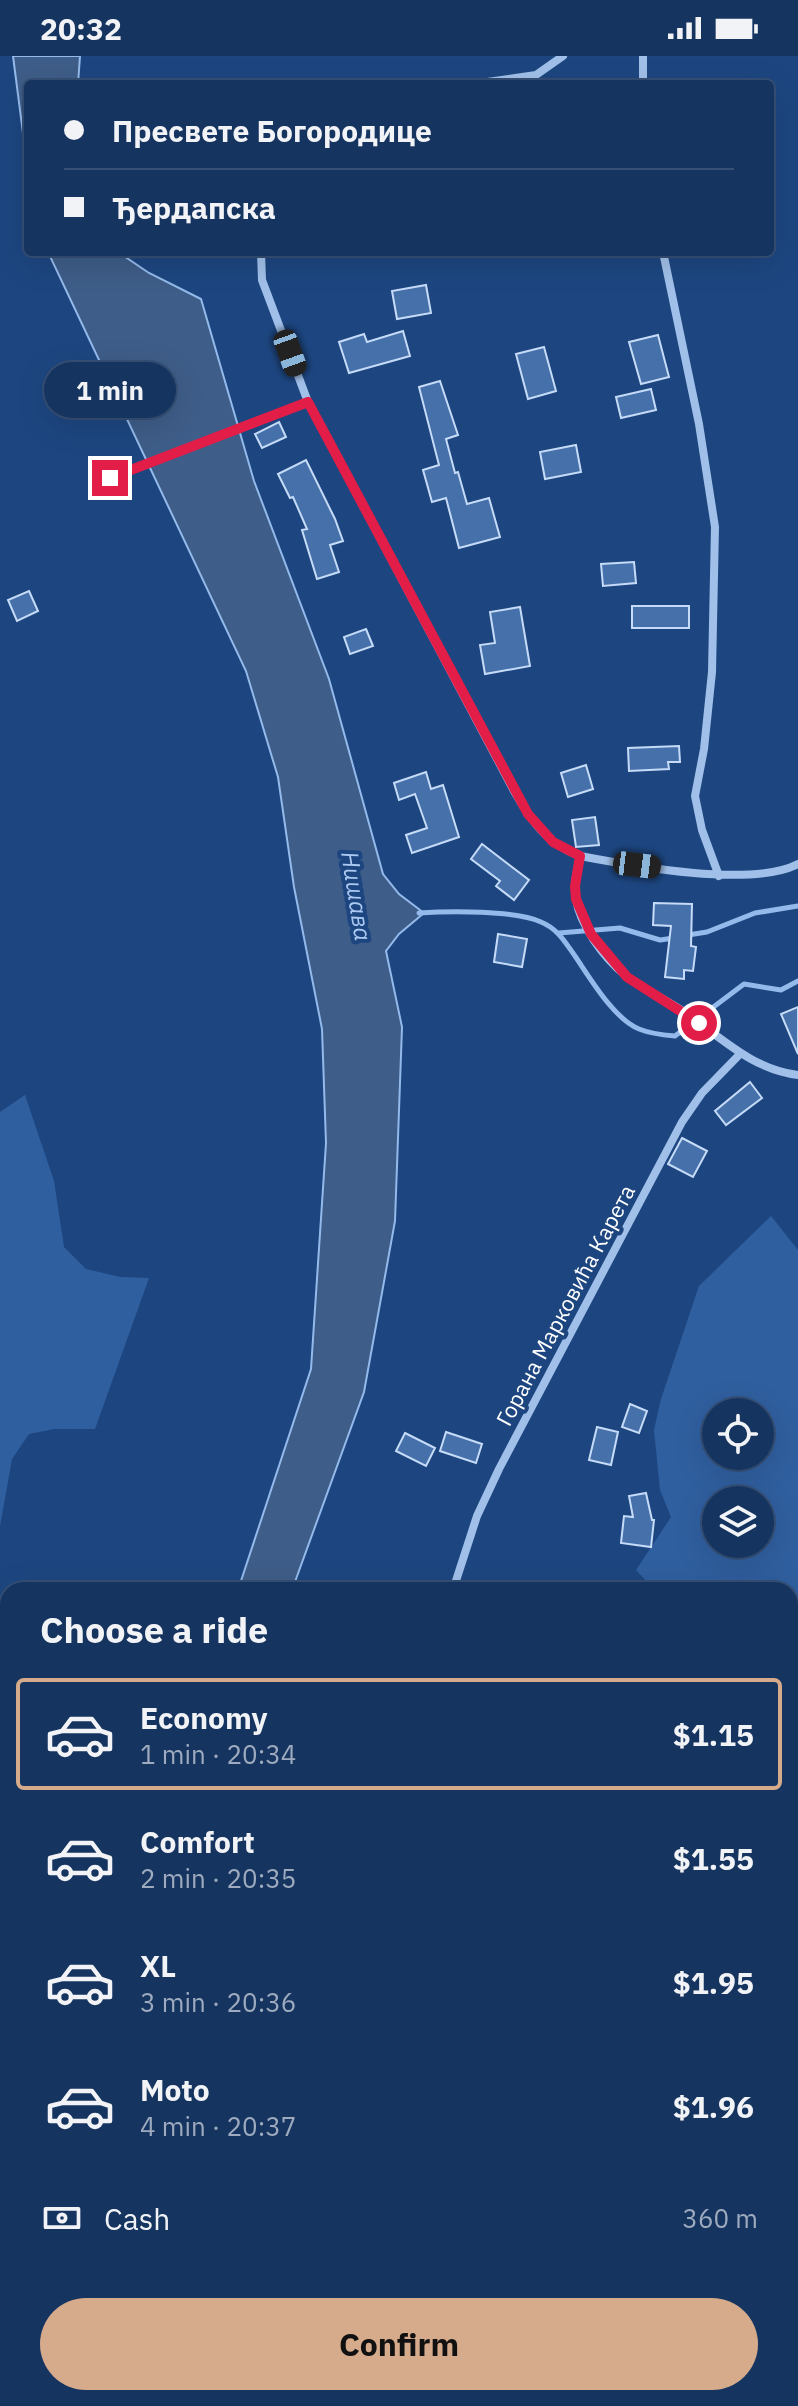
<!DOCTYPE html>
<meta charset="utf-8">
<style>
body{margin:0;font-family:"IBM Plex Sans",sans-serif;background:#1f3c66;color:#f1f3f6;height:100vh;display:flex;flex-direction:column;font-size:30px;white-space:nowrap}
*{box-sizing:border-box;margin:0}
p{font-size:26px;color:#9eaabd}
.icon{flex:none;width:44px;height:44px;fill:none;stroke:currentColor;stroke-width:2;stroke-linecap:round;stroke-linejoin:round}
.map{position:relative;flex:1;overflow:hidden}
.drawer{position:absolute;left:0px;top:1526px;width:798px;height:824px;display:flex;flex-direction:column;background:#163460;border-radius:24px 24px 0 0;box-shadow:0 8px 32px #0002,0 0 0 2px #354f75}
.drawer>*{flex:none}
.hud{position:absolute;left:24px;top:24px;width:750px;height:176px;border-radius:8px;box-shadow:0 8px 32px #0002,0 0 0 2px #354f75;display:grid;align-content:center;height:176px;padding:0 40px;background:#163460}
.fabs{position:absolute;left:702px;top:1342px;display:grid;gap:16px}
.fabs a{display:grid;place-items:center;width:72px;height:72px;border-radius:50%;background:#163460;box-shadow:0 8px 32px #0002,0 0 0 2px #354f75;font-size:40px}
.end{position:absolute;width:36px;height:36px;margin:-18px;border:10px solid #e11d48;background:#fff;box-shadow:0 0 0 4px #fff}
.from{border-radius:50%}
.bubble{position:absolute;height:56px;border-radius:28px;background:#163460;box-shadow:0 8px 32px #0002,0 0 0 2px #354f75;font-size:26px;font-weight:700;line-height:56px;text-align:center}
.car{position:absolute;width:24px;height:48px;margin:-24px -12px;border-radius:10px;box-shadow:0 0 6px 2px #0007;background:linear-gradient(#222 24%,#8ab4d8 0 40%,#222 0 76%,#8ab4d8 0 86%,#222 0)}
.hud b{display:flex;align-items:center;gap:28px;height:76px;font-size:30px}
.hud b+b{border-top:2px solid #354f75}
.hud i{width:20px;height:20px;background:#f1f3f6}
ul{padding:0;list-style:none}
li{display:flex;align-items:center;gap:24px;height:112px;margin:0 16px 12px;padding:0 24px;border:4px solid transparent;border-radius:8px}
li div{flex:1}
li b{display:block;font-size:30px}
li em{font-style:normal;font-weight:700}
li.current{border-color:#d6ab8b}
li>.icon{width:72px;height:72px;stroke-width:1.5}
h2{padding:0 40px;font-size:36px;line-height:96px}
.pay{display:flex;align-items:center;gap:20px;height:88px;padding:0 40px;font-size:30px}
.pay p{margin-inline-start:auto}
.cta{display:flex;gap:16px;margin-top:auto;padding:16px 40px}
.cta a{flex:1;height:92px;border-radius:48px;background:#d6ab8b;color:#111;font-size:32px;font-weight:700;line-height:92px;text-align:center}
.status{display:flex;justify-content:space-between;align-items:center;height:56px;padding:0 40px;background:#163460;direction:ltr}
.status svg{height:22px;fill:currentColor}
.map>svg:first-child{display:block}
</style>
<div class="status"><b>20:32</b><svg viewBox="0 0 49 12"><path d="M0 12V9h3v3zM5 12V6h3v6zM10 12V3h3v9zM15 12V0h3v12zM26 1h20v11H26zM47 4h2v5h-2z"/></svg></div>
<div class="map">
<svg width="798" height="2350" viewBox="0 0 798 2350">
<rect width="100%" height="100%" fill="#1d4680"/>
<g fill="#305f9f" fill-rule="evenodd">
<polygon points="25,1039 54,1125 64,1191 86,1213 120,1221 149,1222 95,1373 54,1373 29,1378 12,1403 0,1470 0,1056"/>
<path d="M771 1160 798 1194V1749L790 1745V1534H654L636 1514 671 1461 660 1434 654 1374 661 1343 699 1230ZM716 1356H760V1400H716ZM716 1444H760V1488H716Z"/>
</g>
<g fill="#3e5d88" stroke="#94baeb" stroke-width="2">
<polygon points="13,0 80,0 78,28 28,28 28,116"/>
<polygon points="48,196 118,196 149,217 201,243 254,425 329,623 383,818 399,838 424,857 399,878 386,895 402,971 395,1165 364,1336 292,1534 238,1534 311,1313 326,1087 322,973 294,831 278,721 246,615"/>
<polygon points="8,2124 8,2292 0,2314 0,2146"/>
</g>
<g fill="none" stroke-linecap="round" stroke-linejoin="round">
<g stroke="#94baeb" stroke-width="5">
<path d="M419 857C448 855 516 854 541 866 558 873 565 886 575 900 590 922 614 963 639 973 651 978 663 979 675 980L744 928 781 934 798 925"/>
<polyline points="559,877 620,872 660,884 674,882"/>
<polyline points="688,879 707,876 755,857 798,850"/>
</g>
</g>
<g fill="#4570aa" stroke="#c5dbf7" stroke-width="2">
<polygon points="426,229 431,257 397,263 392,235"/>
<polygon points="403,275 410,300 349,317 339,286 364,278 367,286"/>
<polygon points="658,279 669,321 641,328 629,286"/>
<polygon points="544,291 556,335 528,343 516,298"/>
<polygon points="440,325 458,379 446,383 455,417 458,416 467,448 489,442 500,481 459,492 446,442 432,446 423,414 439,409 419,331"/>
<polygon points="651,333 656,354 621,362 616,341"/>
<polygon points="279,366 286,381 262,392 255,378"/>
<polygon points="576,389 581,416 545,423 540,396"/>
<polygon points="306,404 335,463 343,485 330,489 339,516 317,523 302,474 307,473 293,441 290,442 278,418"/>
<polygon points="634,506 636,527 603,530 601,508"/>
<polygon points="29,535 38,555 17,565 8,544"/>
<rect x="632" y="550" width="57" height="22"/>
<polygon points="520,551 530,610 485,618 480,589 495,587 490,556"/>
<polygon points="366,573 373,590 350,598 344,581"/>
<polygon points="679,690 680,706 668,706 669,713 629,715 628,692"/>
<polygon points="586,709 593,733 568,741 561,717"/>
<polygon points="426,716 431,733 443,729 459,781 412,797 406,779 427,772 415,738 399,744 394,727"/>
<polygon points="595,761 599,789 576,791 572,764"/>
<polygon points="482,788 529,824 514,844 496,830 500,825 471,803"/>
<polygon points="654,847 692,848 691,890 696,891 693,915 684,914 684,923 665,921 671,870 653,869"/>
<polygon points="498,878 527,883 522,911 494,906"/>
<polygon points="798,951 798,998 781,958"/>
<polygon points="750,1026 762,1042 726,1069 715,1055"/>
<polygon points="682,1082 707,1095 693,1121 668,1108"/>
<polygon points="630,1348 647,1355 639,1377 622,1371"/>
<polygon points="597,1371 618,1376 611,1409 589,1404"/>
<polygon points="446,1376 482,1388 476,1407 440,1395"/>
<polygon points="405,1377 435,1392 426,1410 396,1395"/>
<polygon points="646,1437 652,1464 654,1464 651,1491 621,1487 624,1460 633,1461 629,1440"/>
</g>
<g fill="none" stroke-linecap="round" stroke-linejoin="round">
<g stroke="#a1c0e9" stroke-width="8">
<polyline points="473,28 536,19 563,0"/>
<polyline points="643,28 643,0"/>
<polyline points="261,196 262,224 308,346"/>
<polyline points="663,196 699,368 715,471 712,616 704,693 695,740 702,774 719,820"/>
<path d="M110 422 308 346 514 735C530 763 547 789 580 800 633 810 751 832 798 808"/>
<path d="M580 800C577 814 573 829 576 843 580 870 604 902 625 919 644 934 667 944 687 958 723 983 752 1013 798 1019"/>
<polyline points="453,1534 477,1460 499,1413 682,1066 702,1037 740,998"/>
<polyline points="40,2350 43,2342"/>
</g>
</g>
<g fill="none" stroke-linecap="round" stroke-linejoin="round">
<polyline stroke="#e11d48" stroke-width="10" points="110,422 308,346 528,758 553,786 580,800 575,830 576,843 591,878 627,921 699,967"/>
</g>
<g text-anchor="middle" dominant-baseline="central" stroke-width="8" stroke-linejoin="round" paint-order="stroke">
<g font-size="22" fill="#fff" stroke="#1d4680">
<text transform="translate(565 1249) rotate(-62)">Горана Марковића Карета</text>
</g>
<g font-size="24" font-style="italic" fill="#accaf1" stroke="#1d4680">
<text transform="translate(357 840) rotate(81)">Нишава</text>
</g>
</g>
</svg>
<div class="fabs">
<a><svg class="icon" aria-label="locate" viewBox="0 0 24 24"><circle cx="12" cy="12" r="6"/><path d="M12 2v4M12 18v4M2 12h4M18 12h4"/></svg></a>
<a><svg class="icon" aria-label="layers" viewBox="0 0 24 24"><path d="M12 4l9 5-9 5-9-5zM3 14l9 5 9-5"/></svg></a>
</div>
<i class="end from" style="left:699px;top:967px"></i>
<i class="end" style="left:110px;top:422px"></i>
<div class="bubble" style="left:44px;top:306px;width:132px">1 min</div>
<i class="car" style="left:290px;top:297px;rotate:160deg"></i>
<i class="car" style="left:637px;top:809px;rotate:97deg"></i>
<div class="hud">
<b><i class="from"></i>Пресвете Богородице</b>
<b><i></i>Ђердапска</b>
</div>
<section class="drawer">
<h2>Choose a ride</h2>
<ul>
<li class="current"><svg class="icon" aria-label="car" viewBox="0 0 24 24"><path d="M5 17H2v-5l4-1 3-4h7l3 4 3 1v5h-3M9 17h6M6 11h13"/><circle cx="7" cy="17" r="2"/><circle cx="17" cy="17" r="2"/></svg><div><b>Economy</b><p>1 min · 20:34</p></div><em>$1.15</em></li>
<li><svg class="icon" aria-label="car" viewBox="0 0 24 24"><path d="M5 17H2v-5l4-1 3-4h7l3 4 3 1v5h-3M9 17h6M6 11h13"/><circle cx="7" cy="17" r="2"/><circle cx="17" cy="17" r="2"/></svg><div><b>Comfort</b><p>2 min · 20:35</p></div><em>$1.55</em></li>
<li><svg class="icon" aria-label="car" viewBox="0 0 24 24"><path d="M5 17H2v-5l4-1 3-4h7l3 4 3 1v5h-3M9 17h6M6 11h13"/><circle cx="7" cy="17" r="2"/><circle cx="17" cy="17" r="2"/></svg><div><b>XL</b><p>3 min · 20:36</p></div><em>$1.95</em></li>
<li><svg class="icon" aria-label="car" viewBox="0 0 24 24"><path d="M5 17H2v-5l4-1 3-4h7l3 4 3 1v5h-3M9 17h6M6 11h13"/><circle cx="7" cy="17" r="2"/><circle cx="17" cy="17" r="2"/></svg><div><b>Moto</b><p>4 min · 20:37</p></div><em>$1.96</em></li>
</ul>
<div class="pay"><svg class="icon" aria-label="cash" viewBox="0 0 24 24"><path d="M3 7h18v10H3z"/><circle cx="12" cy="12" r="2"/></svg>Cash<p>360 m</p></div>
<div class="cta"><a>Confirm</a></div>
</section>
</div>
